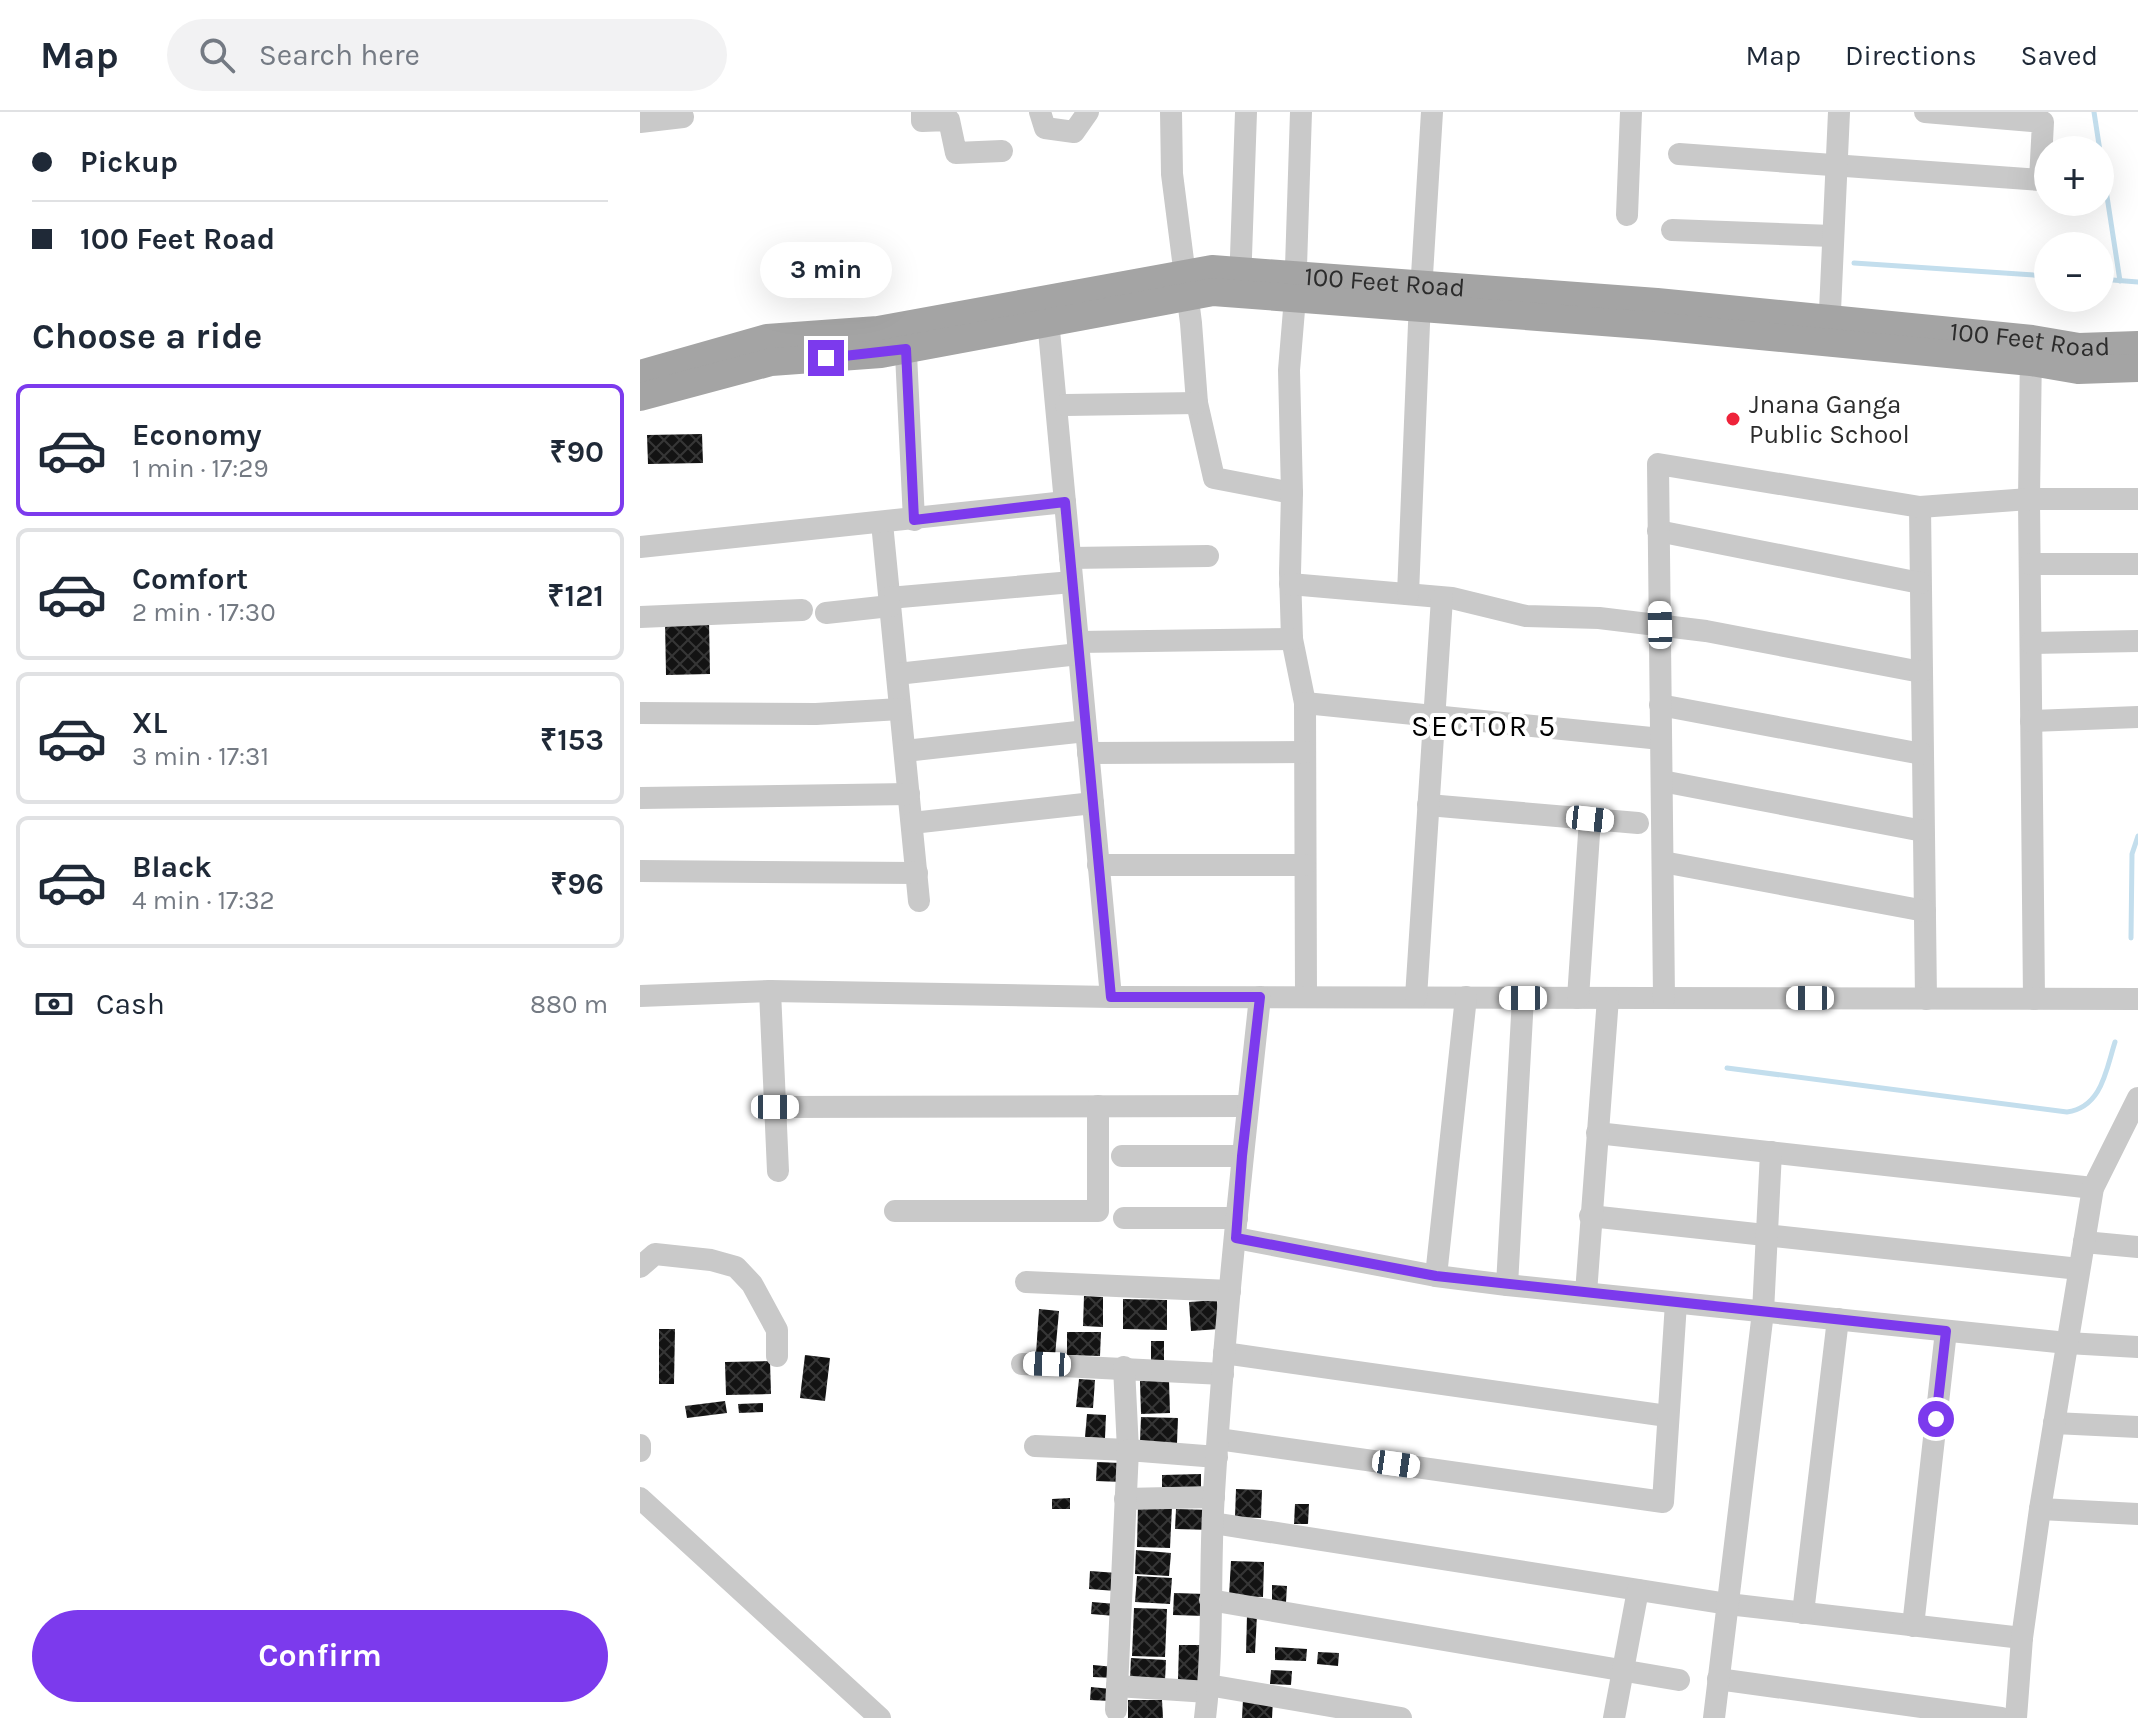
<!DOCTYPE html>
<meta charset="utf-8">
<style>
body{margin:0;font-family:Karla,sans-serif;background:#f2f2f3;color:#1f2937;height:100vh;display:flex;flex-direction:column;font-size:30px;white-space:nowrap}
*{box-sizing:border-box;margin:0}
p{font-size:26px;color:#747a83}
.icon{flex:none;width:44px;height:44px;fill:none;stroke:currentColor;stroke-width:2;stroke-linecap:round;stroke-linejoin:round}
.map{position:relative;flex:1;overflow:hidden}
.sheet{display:flex;flex-direction:column;background:#fff;width:640px}
.sheet>*{flex:none}
.banner{display:grid;align-content:center;height:176px;padding:0 32px;background:#fff}
.buttons{position:absolute;left:1394px;top:24px;display:grid;gap:16px}
.buttons a{display:grid;place-items:center;width:80px;height:80px;border-radius:50%;background:#fff;box-shadow:0 8px 32px #0002;font-size:40px}
.end{position:absolute;width:36px;height:36px;margin:-18px;border:10px solid #7c3aed;background:#fff;box-shadow:0 0 0 4px #fff}
.from{border-radius:50%}
.bubble{position:absolute;height:56px;border-radius:28px;background:#fff;box-shadow:0 8px 32px #0002;font-size:26px;font-weight:700;line-height:56px;text-align:center}
.car{position:absolute;width:24px;height:48px;margin:-24px -12px;border-radius:10px;box-shadow:0 0 6px 2px #0007;background:linear-gradient(#fff 24%,#345 0 40%,#fff 0 76%,#345 0 86%,#fff 0)}
.banner b{display:flex;align-items:center;gap:28px;height:76px;font-size:30px}
.banner b+b{border-top:2px solid #e0e1e3}
.banner i{width:20px;height:20px;background:#1f2937}
ul{padding:0;list-style:none}
li{display:flex;align-items:center;gap:24px;height:132px;margin:0 16px 12px;padding:0 16px;border:4px solid #e0e1e3;border-radius:12px}
li div{flex:1}
li b{display:block;font-size:30px}
li em{font-style:normal;font-weight:700}
li.on{border-color:#7c3aed}
li>.icon{width:72px;height:72px;stroke-width:1.5}
h2{padding:0 32px;font-size:36px;line-height:96px}
.pay{display:flex;align-items:center;gap:20px;height:88px;padding:0 32px;font-size:30px}
.pay p{margin-inline-start:auto}
.button{display:flex;gap:16px;margin-top:auto;padding:16px 32px}
.button a{flex:1;height:92px;border-radius:48px;background:#7c3aed;color:#fff;font-size:32px;font-weight:700;line-height:92px;text-align:center}
header{display:flex;align-items:center;gap:48px;box-sizing:border-box;height:112px;padding:0 40px;background:#fff;border-bottom:2px solid #e0e1e3}
header strong{font-size:38px}
nav{display:flex;gap:44px;margin-inline-start:auto;font-size:28px}
.search{width:560px;height:72px;background:#f2f2f3;display:flex;align-items:center;gap:20px;box-sizing:border-box;padding:0 28px;border-radius:44px;color:#747a83;font-size:30px}
main{display:flex;flex:1;min-height:0}
.map>svg:first-child{display:block}
</style>
<header>
<strong>Map</strong>
<div class="search"><svg class="icon" aria-label="search" viewBox="0 0 24 24"><circle cx="10" cy="10" r="6"/><path d="M15 15l6 6"/></svg>Search here</div>
<nav><a>Map</a><a>Directions</a><a>Saved</a></nav>
</header>
<main>
<section class="sheet">
<div class="banner">
<b><i class="from"></i>Pickup</b>
<b><i></i>100 Feet Road</b>
</div>
<h2>Choose a ride</h2>
<ul>
<li class="on"><svg class="icon" aria-label="car" viewBox="0 0 24 24"><path d="M5 17H2v-5l4-1 3-4h7l3 4 3 1v5h-3M9 17h6M6 11h13"/><circle cx="7" cy="17" r="2"/><circle cx="17" cy="17" r="2"/></svg><div><b>Economy</b><p>1 min · 17:29</p></div><em>₹90</em></li>
<li><svg class="icon" aria-label="car" viewBox="0 0 24 24"><path d="M5 17H2v-5l4-1 3-4h7l3 4 3 1v5h-3M9 17h6M6 11h13"/><circle cx="7" cy="17" r="2"/><circle cx="17" cy="17" r="2"/></svg><div><b>Comfort</b><p>2 min · 17:30</p></div><em>₹121</em></li>
<li><svg class="icon" aria-label="car" viewBox="0 0 24 24"><path d="M5 17H2v-5l4-1 3-4h7l3 4 3 1v5h-3M9 17h6M6 11h13"/><circle cx="7" cy="17" r="2"/><circle cx="17" cy="17" r="2"/></svg><div><b>XL</b><p>3 min · 17:31</p></div><em>₹153</em></li>
<li><svg class="icon" aria-label="car" viewBox="0 0 24 24"><path d="M5 17H2v-5l4-1 3-4h7l3 4 3 1v5h-3M9 17h6M6 11h13"/><circle cx="7" cy="17" r="2"/><circle cx="17" cy="17" r="2"/></svg><div><b>Black</b><p>4 min · 17:32</p></div><em>₹96</em></li>
</ul>
<div class="pay"><svg class="icon" aria-label="cash" viewBox="0 0 24 24"><path d="M3 7h18v10H3z"/><circle cx="12" cy="12" r="2"/></svg>Cash<p>880 m</p></div>
<div class="button"><a>Confirm</a></div>
</section>
<div class="map">
<svg width="1498" height="1606" viewBox="0 0 1498 1606">
<defs>
<pattern id="building-cross-hatch" width="8" height="8" patternUnits="userSpaceOnUse" patternTransform="scale(2)"><rect width="8" height="8" fill="#131313"/><path d="M0 0l8 8M0 8l8-8" fill="none" stroke="#363636"/></pattern>
</defs>
<rect width="100%" height="100%" fill="#fff"/>
<g fill="none" stroke-linecap="round" stroke-linejoin="round">
<g stroke="#c3deed" stroke-width="5">
<polyline points="1454,0 1480,169"/>
<polyline points="1214,151 1408,164"/>
<polyline points="1460,167 1498,170"/>
<polyline points="1491,826 1492,742 1498,724"/>
<path d="M1087 956 1427 1000C1462 995 1466 958 1475 930"/>
</g>
</g>
<g fill="url(#building-cross-hatch)">
<polygon points="62,322 63,351 8,352 7,323"/>
<polygon points="69,508 70,562 26,563 25,509"/>
<polygon points="444,1184 463,1185 463,1215 443,1214"/>
<polygon points="483,1187 527,1188 527,1218 483,1217"/>
<polygon points="577,1188 579,1217 551,1219 549,1190"/>
<polygon points="399,1197 419,1199 415,1244 396,1242"/>
<polygon points="19,1217 35,1217 34,1272 19,1272"/>
<polygon points="427,1220 461,1220 460,1244 427,1243"/>
<rect x="511" y="1229" width="13" height="19"/>
<polygon points="165,1243 190,1246 185,1289 160,1286"/>
<polygon points="130,1249 131,1282 86,1283 85,1250"/>
<polygon points="439,1267 455,1268 453,1296 436,1295"/>
<polygon points="500,1269 529,1269 530,1301 501,1302"/>
<polygon points="85,1289 87,1301 47,1306 45,1294"/>
<polygon points="123,1291 123,1300 99,1301 98,1292"/>
<polygon points="447,1302 466,1303 465,1326 445,1325"/>
<polygon points="501,1305 538,1306 537,1331 500,1330"/>
<polygon points="457,1350 481,1351 481,1370 456,1369"/>
<polygon points="561,1362 561,1375 522,1375 522,1363"/>
<polygon points="596,1377 622,1378 621,1406 595,1405"/>
<polygon points="430,1386 430,1397 412,1397 412,1387"/>
<polygon points="655,1392 669,1392 668,1412 654,1412"/>
<polygon points="498,1393 532,1394 530,1436 497,1435"/>
<polygon points="536,1397 572,1398 572,1418 535,1417"/>
<polygon points="496,1438 531,1441 529,1464 495,1462"/>
<polygon points="591,1449 624,1450 623,1485 589,1484"/>
<polygon points="450,1459 477,1461 476,1479 449,1477"/>
<polygon points="497,1464 532,1466 530,1492 495,1490"/>
<polygon points="632,1473 647,1474 646,1490 632,1490"/>
<polygon points="534,1481 566,1482 565,1504 533,1503"/>
<polygon points="452,1490 476,1492 475,1504 451,1502"/>
<polygon points="494,1496 527,1497 525,1545 492,1544"/>
<polygon points="607,1503 617,1503 615,1541 606,1541"/>
<polygon points="539,1533 562,1533 560,1569 538,1568"/>
<polygon points="635,1535 667,1537 666,1549 635,1548"/>
<polygon points="678,1540 699,1541 698,1554 677,1552"/>
<polygon points="491,1546 526,1548 525,1568 490,1567"/>
<polygon points="453,1553 475,1555 474,1566 453,1565"/>
<polygon points="631,1558 652,1559 651,1573 630,1572"/>
<polygon points="451,1575 471,1577 471,1589 450,1588"/>
<polygon points="603,1587 633,1588 632,1606 602,1606"/>
<polygon points="488,1588 522,1588 523,1606 488,1606"/>
</g>
<g fill="none" stroke-linecap="round" stroke-linejoin="round">
<g stroke="#c9c9c9" stroke-width="22">
<polyline points="282,0 282,9 309,8 316,41 362,39"/>
<polyline points="400,0 405,16 434,20 448,0"/>
<polyline points="531,0 532,62 551,211 557,291 574,366 652,381"/>
<polyline points="661,0 655,186 649,258 652,381 650,461 652,527 665,591 666,885"/>
<polyline points="0,10 43,5"/>
<polyline points="1039,42 1400,68 1403,10 1285,0"/>
<polyline points="987,103 991,0"/>
<polyline points="1032,118 1192,124"/>
<polyline points="600,173 606,0"/>
<polyline points="407,197 471,885"/>
<polyline points="265,221 274,408"/>
<polyline points="1189,221 1199,0"/>
<polyline points="1391,237 1389,387 1394,887"/>
<polyline points="426,293 557,291"/>
<polyline points="1280,395 1286,887"/>
<polyline points="242,411 279,789"/>
<polyline points="1018,419 1280,471"/>
<polyline points="0,435 425,390"/>
<polyline points="430,446 568,444"/>
<polyline points="1390,452 1498,452"/>
<polyline points="650,472 812,486 886,504 959,506 1066,519 1281,560"/>
<polyline points="768,482 779,212 792,0"/>
<polyline points="249,486 432,470"/>
<polyline points="186,501 250,494"/>
<polyline points="0,505 162,498"/>
<polyline points="438,530 652,527"/>
<polyline points="1391,531 1498,529"/>
<polyline points="257,562 439,542"/>
<polyline points="665,591 1021,627"/>
<polyline points="1020,593 1282,642"/>
<polyline points="0,601 176,602 260,597"/>
<polyline points="1391,609 1498,605"/>
<polyline points="265,639 446,619"/>
<polyline points="448,641 665,640"/>
<polyline points="1022,669 1283,719"/>
<polyline points="0,686 269,682"/>
<polyline points="788,693 998,711"/>
<polyline points="272,711 453,691"/>
<polyline points="1023,750 1285,799"/>
<polyline points="458,753 665,753"/>
<polyline points="0,759 277,761"/>
<polyline points="130,879 138,1059"/>
<polyline points="0,884 130,879 471,885 1498,887"/>
<polyline points="776,885 802,486"/>
<polyline points="938,886 950,707"/>
<polyline points="1024,886 1018,352 1280,395 1389,387 1498,387"/>
<polyline points="135,995 608,994"/>
<polyline points="957,1021 1453,1076"/>
<polyline points="482,1044 602,1044"/>
<polyline points="255,1099 458,1099 458,994"/>
<polyline points="950,1104 1439,1157"/>
<polyline points="484,1106 597,1106"/>
<polyline points="596,1126 796,1164 867,1173 1427,1231 1498,1235"/>
<polyline points="1444,1130 1498,1135"/>
<polyline points="0,1155 15,1142 71,1148 96,1155 112,1172 137,1218 137,1244"/>
<polyline points="796,1164 826,885"/>
<polyline points="386,1170 590,1179"/>
<polyline points="867,1173 883,886"/>
<polyline points="946,1181 968,886"/>
<polyline points="584,1241 1027,1304"/>
<polyline points="382,1252 583,1262"/>
<polyline points="1414,1311 1498,1315"/>
<polyline points="578,1327 1023,1390 1036,1191"/>
<polyline points="0,1333 0,1339"/>
<polyline points="395,1334 488,1338 484,1255"/>
<polyline points="0,1386 240,1606"/>
<polyline points="485,1387 574,1385"/>
<polyline points="1400,1397 1498,1402"/>
<polyline points="573,1411 1088,1492 1382,1526"/>
<polyline points="570,1488 1039,1568"/>
<polyline points="1163,1501 1198,1207"/>
<polyline points="1273,1514 1306,1219"/>
<polyline points="1078,1567 1361,1606"/>
<polyline points="568,1573 761,1606"/>
<polyline points="477,1574 568,1580"/>
<polyline points="476,1598 488,1338 577,1345"/>
<path d="M565 1606C574 1532 569 1456 574 1381 584 1216 602 1050 620 885"/>
<polyline points="974,1606 998,1478"/>
<polyline points="1074,1606 1123,1200 1131,1040"/>
<polyline points="1376,1606 1382,1526 1400,1397 1453,1076 1498,986"/>
</g>
<g stroke="#a4a4a4" stroke-width="28">
<path id="s1" d="M0 262 127 226 238 218 572 157 1017 190 1392 227 1439 235 1498 233"/>
<polyline points="0,285 131,250 241,242 573,180 1015,214 1391,250 1438,258 1498,256"/>
</g>
</g>
<g fill="none" stroke-linecap="round" stroke-linejoin="round">
<polyline stroke="#7c3aed" stroke-width="10" points="186,246 266,237 274,408 425,390 471,885 620,885 602,1044 596,1126 796,1164 1306,1219 1296,1307"/>
</g>
<circle fill="#ee233a" stroke="#fff" stroke-width="3" cx="1093" cy="307" r="8"/>
<g text-anchor="middle" dominant-baseline="central" stroke-width="8" stroke-linejoin="round" paint-order="stroke">
<g font-size="26" fill="#2c2c2c" stroke="#fff">
<text stroke="none"><textPath href="#s1" startOffset="756">100 Feet Road</textPath></text>
<text stroke="none"><textPath href="#s1" startOffset="1404">100 Feet Road</textPath></text>
</g>
<g font-size="26" fill="#2c2c2c" stroke="#fff" text-anchor="start">
<text x="1109" y="292">Jnana Ganga<tspan x="1109" dy="30">Public School</tspan></text>
</g>
<g font-size="30" letter-spacing="2" fill="#000" stroke="#fff">
<text x="844" y="614">SECTOR 5</text>
</g>
</g>
</svg>
<div class="buttons">
<a>+</a>
<a>−</a>
</div>
<i class="end from" style="left:1296px;top:1307px"></i>
<i class="end" style="left:186px;top:246px"></i>
<div class="bubble" style="left:120px;top:130px;width:132px">3 min</div>
<i class="car" style="left:1020px;top:513px;rotate:359deg"></i>
<i class="car" style="left:950px;top:707px;rotate:96deg"></i>
<i class="car" style="left:883px;top:886px;rotate:270deg"></i>
<i class="car" style="left:1170px;top:886px;rotate:270deg"></i>
<i class="car" style="left:135px;top:995px;rotate:90deg"></i>
<i class="car" style="left:407px;top:1252px;rotate:272deg"></i>
<i class="car" style="left:756px;top:1352px;rotate:98deg"></i>
</div>
</main>
